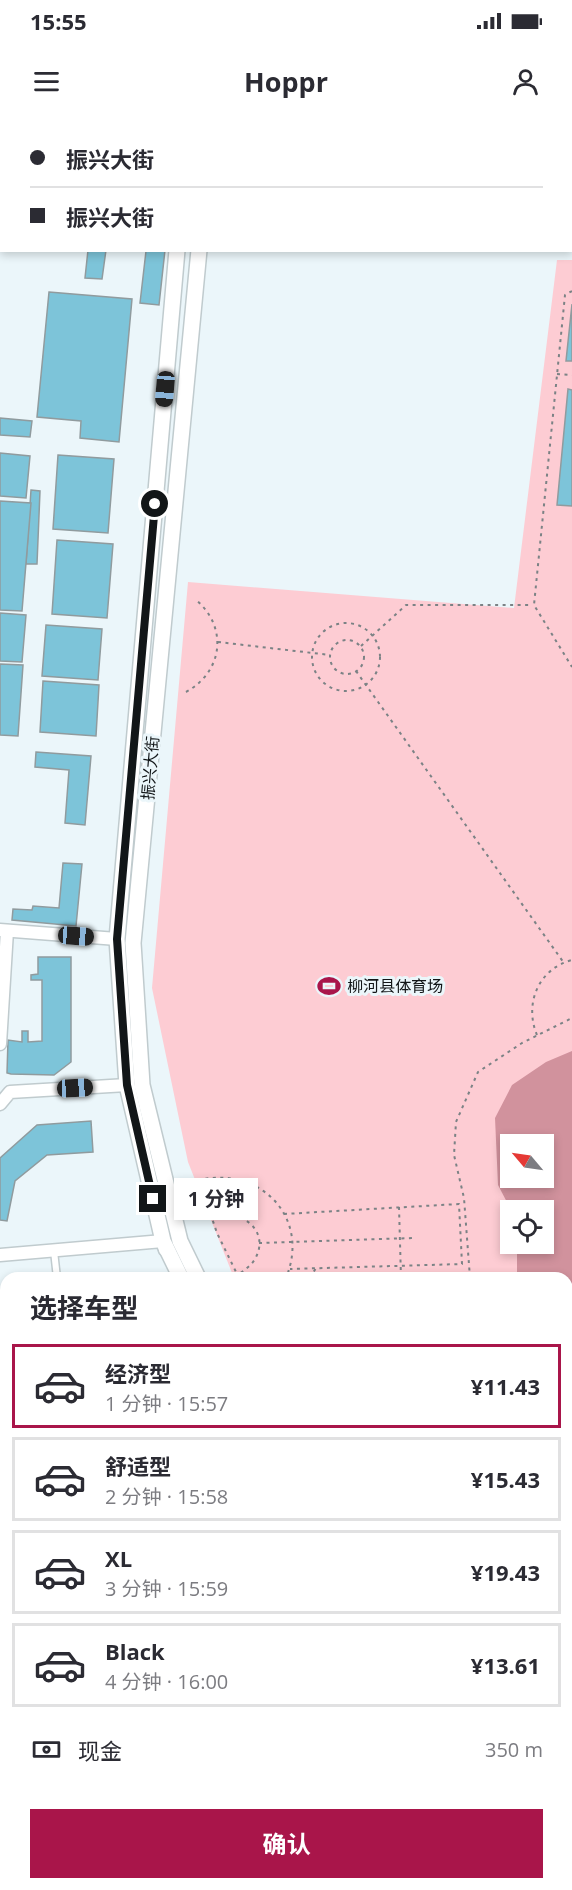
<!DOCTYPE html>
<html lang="zh">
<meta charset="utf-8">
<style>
body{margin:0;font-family:"Open Sans","Noto Sans SC",sans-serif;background:#f7f7f7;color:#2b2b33;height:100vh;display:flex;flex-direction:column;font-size:22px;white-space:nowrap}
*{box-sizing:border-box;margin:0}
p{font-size:20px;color:#7c7c81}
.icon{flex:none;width:33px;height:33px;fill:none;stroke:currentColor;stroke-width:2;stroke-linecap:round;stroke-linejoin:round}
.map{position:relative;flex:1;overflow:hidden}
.details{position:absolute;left:0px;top:1152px;width:573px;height:618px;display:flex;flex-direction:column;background:#fff;border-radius:18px 18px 0 0;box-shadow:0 3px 9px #0003}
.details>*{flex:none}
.guide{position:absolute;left:0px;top:0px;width:573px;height:132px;box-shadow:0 3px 9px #0003;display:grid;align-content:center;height:132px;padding:0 30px;background:#fff}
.needle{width:39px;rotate:299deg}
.buttons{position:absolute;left:500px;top:1014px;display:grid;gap:12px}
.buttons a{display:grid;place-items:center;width:54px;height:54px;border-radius:0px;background:#fff;box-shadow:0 3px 9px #0003;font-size:30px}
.end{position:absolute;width:27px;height:27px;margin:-14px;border:8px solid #121618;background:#fff;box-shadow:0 0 0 3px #fff}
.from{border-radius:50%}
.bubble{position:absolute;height:42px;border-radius:0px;background:#fff;box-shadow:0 3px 9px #0003;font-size:20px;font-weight:700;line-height:42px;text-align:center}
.car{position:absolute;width:18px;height:36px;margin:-18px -9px;border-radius:8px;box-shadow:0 0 4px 2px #0007;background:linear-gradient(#222 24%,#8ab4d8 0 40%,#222 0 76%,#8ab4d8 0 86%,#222 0)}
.guide b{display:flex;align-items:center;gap:21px;height:57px;font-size:22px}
.guide b+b{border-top:2px solid #e1e1e2}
.guide i{width:15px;height:15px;background:#2b2b33}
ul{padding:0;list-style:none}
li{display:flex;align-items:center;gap:18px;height:84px;margin:0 12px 9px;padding:0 18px;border:3px solid #e1e1e2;border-radius:0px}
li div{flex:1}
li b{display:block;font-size:22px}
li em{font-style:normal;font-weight:700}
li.active{border-color:#a9154a}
li>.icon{width:54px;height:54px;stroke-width:1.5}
h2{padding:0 30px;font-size:27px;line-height:72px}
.pay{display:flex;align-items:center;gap:15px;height:66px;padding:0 30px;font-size:22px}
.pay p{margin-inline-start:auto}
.action{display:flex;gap:12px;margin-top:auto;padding:12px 30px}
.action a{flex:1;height:69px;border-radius:0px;background:#a9154a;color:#fff;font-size:24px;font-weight:700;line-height:69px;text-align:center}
.status{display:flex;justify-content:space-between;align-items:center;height:42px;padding:0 30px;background:#fff;direction:ltr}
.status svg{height:16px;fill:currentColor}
header{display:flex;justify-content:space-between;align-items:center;height:78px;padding:0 30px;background:#fff;font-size:27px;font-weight:700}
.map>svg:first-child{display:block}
</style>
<div class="status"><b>15:55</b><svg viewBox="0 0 49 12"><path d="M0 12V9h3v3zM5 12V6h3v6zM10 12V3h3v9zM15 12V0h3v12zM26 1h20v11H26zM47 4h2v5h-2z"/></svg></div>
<header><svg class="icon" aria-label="menu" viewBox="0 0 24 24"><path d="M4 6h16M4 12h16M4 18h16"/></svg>Hoppr<svg class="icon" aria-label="person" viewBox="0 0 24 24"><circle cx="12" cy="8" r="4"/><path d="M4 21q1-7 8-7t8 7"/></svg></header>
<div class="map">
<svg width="572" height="1770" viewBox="0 0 572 1770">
<rect width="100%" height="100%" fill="#ebf6fa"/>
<path fill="#fdccd3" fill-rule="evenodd" d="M557 140H572V1589H567V1158H234L188 1042 152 868 188 462 514 488ZM510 1024H543V1058H510ZM510 1090H543V1124H510Z"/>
<path fill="#d1929d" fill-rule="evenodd" d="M572 931V1233L567 1235V1158H517V1124H543V1090H511L498 1065 495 998 512 965 546 942ZM510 1024H543V1058H510Z"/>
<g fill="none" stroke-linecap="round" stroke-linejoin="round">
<g stroke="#d1929d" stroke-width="4">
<polyline points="567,1700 572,1700"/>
<polyline points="0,1758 6,1757"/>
</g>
</g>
<g fill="#7dc4d9" stroke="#909b9e" stroke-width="1.5">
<polygon points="88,130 106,130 102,159 85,158"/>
<polygon points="138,130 165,130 159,185 140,183 146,131"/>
<polygon points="49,172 132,179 119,322 80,318 81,301 37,297"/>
<polygon points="572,184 572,241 566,241"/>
<polygon points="568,269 572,270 572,386 557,385"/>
<polygon points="0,298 32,301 30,317 0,315"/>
<polygon points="0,333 30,336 26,378 0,376"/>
<polygon points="58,335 114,339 108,413 53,409"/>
<polygon points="31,370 40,371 37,444 26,444"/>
<polygon points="0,381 31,383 22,491 0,490"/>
<polygon points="57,420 113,424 107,498 52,494"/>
<polygon points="0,493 26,495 22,542 0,541"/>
<polygon points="46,505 102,509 98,560 42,556"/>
<polygon points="0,544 23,545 18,616 0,615"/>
<polygon points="43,561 99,565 96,616 40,612"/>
<polygon points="36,632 91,636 85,705 65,703 69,650 35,647"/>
<polygon points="63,743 82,744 76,806 12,800 13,789 32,790 33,786 59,788"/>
<polygon points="38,837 71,837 71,942 54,955 11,954 7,953 8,920 22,922 22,911 28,911 28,922 42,921 42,860 31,860 31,855 38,854"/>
<polygon points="91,1001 93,1032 47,1035 15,1061 7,1101 0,1100 0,1038 37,1005"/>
<polygon points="0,1184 6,1187 6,1222 0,1215"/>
<polygon points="6,1279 6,1306 3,1308 0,1304 0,1284"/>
<polygon points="6,1334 6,1384 0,1385 0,1336"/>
</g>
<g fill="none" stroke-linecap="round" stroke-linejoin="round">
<g stroke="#c0cbce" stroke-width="9">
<g id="service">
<polyline points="40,2 40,0"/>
<polyline points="117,2 117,0"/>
<polyline points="54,1131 57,1158"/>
<polyline points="0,1319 6,1316"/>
<polyline points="0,1453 6,1451"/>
</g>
</g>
<g stroke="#c0cbce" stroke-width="15">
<g id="minor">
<polyline points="473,2 473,0"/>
<polyline points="0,810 117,819"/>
<polyline points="0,924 7,811"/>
<polyline points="0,984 10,972 127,965"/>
<polyline points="0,1135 163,1121 165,1130"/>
<polyline points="0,1695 6,1697"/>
</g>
</g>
<g stroke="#c0cbce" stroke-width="18">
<g id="tertiary">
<polyline points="202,0 202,2"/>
<polyline points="181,2 181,0"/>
<polyline points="0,68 2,69"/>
<polyline points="177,130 117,819 127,965 163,1121 181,1158"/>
<polyline points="198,1158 180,1121 142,965 133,823 199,130"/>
<polyline points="567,1609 572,1608"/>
<polyline points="567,1634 572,1633"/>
</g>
</g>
<g stroke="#237084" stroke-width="22">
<g id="primary">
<polyline points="0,1501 6,1516"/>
<polyline points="0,1548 6,1572"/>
<polyline points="66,1764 67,1770"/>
</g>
</g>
<g stroke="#7b8285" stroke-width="2" stroke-dasharray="3 4.5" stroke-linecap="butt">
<polyline points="572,171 565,175 534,485 572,547"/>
<polyline points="557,254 572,255"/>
<circle cx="346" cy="537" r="34"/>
<circle cx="347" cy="537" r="17"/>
<polyline points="218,522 330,535"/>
<polyline points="361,526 406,485 531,485"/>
<polyline points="356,551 564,843"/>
<path d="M186 572C224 551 228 506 195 479"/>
<path d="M537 915C524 884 538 849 572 840"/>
<polyline points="399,1087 401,1158"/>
<polyline points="284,1094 459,1084 462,1144 290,1149"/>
<path d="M211 1098C237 1086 272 1109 255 1139 251 1146 244 1150 238 1155"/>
<polyline points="259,1123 413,1118"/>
<path d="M239 1158 217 1113 199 1060C260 1046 311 1097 286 1158"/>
<polyline points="310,1158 316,1148"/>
<polyline points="470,1158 464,1078 454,1035 456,1002 478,952 522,923 572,898"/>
<polyline points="567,1345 572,1348"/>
<polyline points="567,1364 567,1365"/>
<polyline points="567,1577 572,1577"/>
</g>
<use href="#service" stroke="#fff" stroke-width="6"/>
<use href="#minor" stroke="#fff" stroke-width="12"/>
<use href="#tertiary" stroke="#fff" stroke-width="15"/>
<use href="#primary" stroke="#80c7d8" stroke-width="20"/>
</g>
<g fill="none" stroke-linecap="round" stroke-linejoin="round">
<polyline stroke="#121618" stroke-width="8" points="153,1079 127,965 117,819 155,384"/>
</g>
<defs>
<g id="stadium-bare" transform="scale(1.8)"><path d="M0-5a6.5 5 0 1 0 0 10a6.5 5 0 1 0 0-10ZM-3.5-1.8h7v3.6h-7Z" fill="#a9154a" stroke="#ebf6fa" stroke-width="2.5" paint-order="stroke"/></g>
</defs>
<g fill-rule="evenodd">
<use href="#stadium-bare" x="329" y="866"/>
</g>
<g text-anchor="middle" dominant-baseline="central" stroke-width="6" stroke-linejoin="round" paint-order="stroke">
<g font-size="16" fill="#121618" stroke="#ebf6fa">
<text transform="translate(150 648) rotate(-85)">振兴大街</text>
</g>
<g font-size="16" fill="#121618" stroke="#ebf6fa" text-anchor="start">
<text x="347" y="866">柳河县体育场</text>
</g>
</g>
</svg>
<div class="buttons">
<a><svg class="needle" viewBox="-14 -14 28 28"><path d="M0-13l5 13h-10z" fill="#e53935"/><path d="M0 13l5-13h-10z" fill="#7c7c81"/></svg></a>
<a><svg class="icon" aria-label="locate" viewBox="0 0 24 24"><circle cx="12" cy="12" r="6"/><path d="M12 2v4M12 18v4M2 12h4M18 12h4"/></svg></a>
</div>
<i class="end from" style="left:155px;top:384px"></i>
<i class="end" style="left:153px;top:1079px"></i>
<div class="bubble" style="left:174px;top:1058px;width:84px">1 分钟</div>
<i class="car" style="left:165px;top:269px;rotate:185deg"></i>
<i class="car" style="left:76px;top:816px;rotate:94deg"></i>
<i class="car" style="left:75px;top:968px;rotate:87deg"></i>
<div class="guide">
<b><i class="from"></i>振兴大街</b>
<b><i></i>振兴大街</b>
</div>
<section class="details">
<h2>选择车型</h2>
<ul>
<li class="active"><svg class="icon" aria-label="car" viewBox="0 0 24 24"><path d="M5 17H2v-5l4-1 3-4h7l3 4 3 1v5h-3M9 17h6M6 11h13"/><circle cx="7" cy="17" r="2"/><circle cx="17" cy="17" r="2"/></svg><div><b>经济型</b><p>1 分钟 · 15:57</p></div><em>¥11.43</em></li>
<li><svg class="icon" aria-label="car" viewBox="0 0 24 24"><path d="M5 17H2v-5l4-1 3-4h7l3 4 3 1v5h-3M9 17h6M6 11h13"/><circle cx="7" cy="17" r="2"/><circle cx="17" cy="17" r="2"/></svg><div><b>舒适型</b><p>2 分钟 · 15:58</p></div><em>¥15.43</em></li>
<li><svg class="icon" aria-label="car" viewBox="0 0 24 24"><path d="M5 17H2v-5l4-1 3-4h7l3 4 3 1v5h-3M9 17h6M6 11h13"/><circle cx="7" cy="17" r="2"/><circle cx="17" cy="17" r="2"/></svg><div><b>XL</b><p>3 分钟 · 15:59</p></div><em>¥19.43</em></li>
<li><svg class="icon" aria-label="car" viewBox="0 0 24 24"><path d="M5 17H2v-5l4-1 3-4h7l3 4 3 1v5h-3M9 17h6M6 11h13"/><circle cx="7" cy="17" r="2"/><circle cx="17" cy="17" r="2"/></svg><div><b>Black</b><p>4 分钟 · 16:00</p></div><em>¥13.61</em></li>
</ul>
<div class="pay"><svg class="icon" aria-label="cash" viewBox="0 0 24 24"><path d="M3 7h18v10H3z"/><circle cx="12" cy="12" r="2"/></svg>现金<p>350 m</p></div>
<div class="action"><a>确认</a></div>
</section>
</div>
